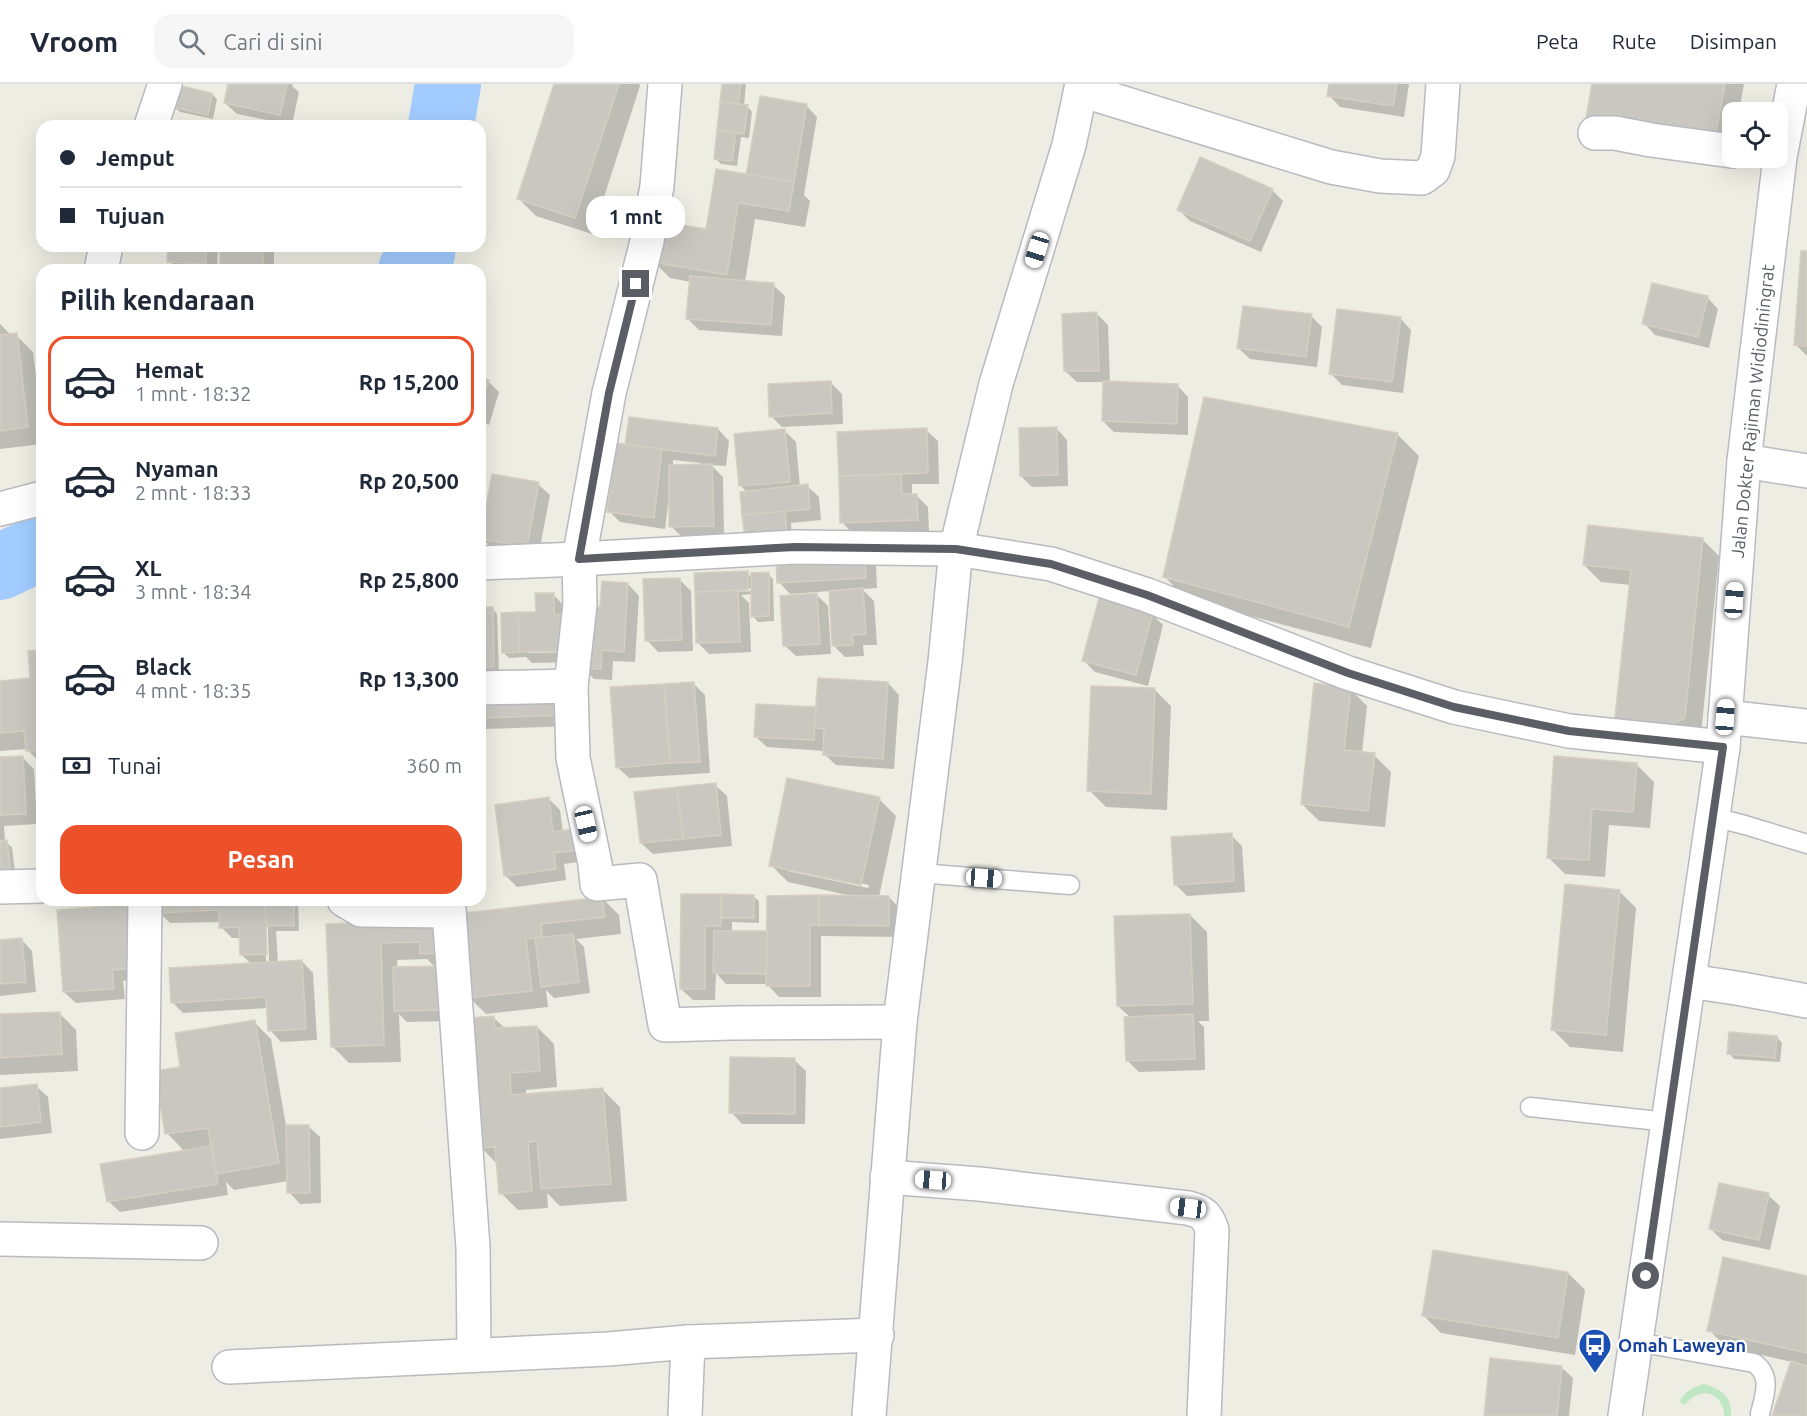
<!DOCTYPE html>
<html lang="id">
<meta charset="utf-8">
<style>
body{margin:0;font-family:Ubuntu,sans-serif;background:#f6f6f7;color:#1f2937;height:100vh;display:flex;flex-direction:column;font-size:22px;white-space:nowrap}
*{box-sizing:border-box;margin:0}
p{font-size:20px;color:#747a83}
.icon{flex:none;width:33px;height:33px;fill:none;stroke:currentColor;stroke-width:2;stroke-linecap:round;stroke-linejoin:round}
.map{position:relative;flex:1;overflow:hidden}
.details{position:absolute;left:36px;top:180px;width:450px;height:642px;display:flex;flex-direction:column;background:#fff;border-radius:18px;box-shadow:0 6px 24px #0002}
.details>*{flex:none}
.hud{position:absolute;left:36px;top:36px;width:450px;height:132px;border-radius:18px;box-shadow:0 6px 24px #0002;display:grid;align-content:center;height:132px;padding:0 24px;background:#fff}
.tools{position:absolute;left:1722px;top:18px;display:grid;gap:12px}
.tools a{display:grid;place-items:center;width:66px;height:66px;border-radius:12px;background:#fff;box-shadow:0 6px 24px #0002;font-size:30px}
.end{position:absolute;width:27px;height:27px;margin:-14px;border:8px solid #5b5e64;background:#fff;box-shadow:0 0 0 3px #fff}
.from{border-radius:50%}
.bubble{position:absolute;height:42px;border-radius:18px;background:#fff;box-shadow:0 6px 24px #0002;font-size:20px;font-weight:600;line-height:42px;text-align:center}
.car{position:absolute;width:18px;height:36px;margin:-18px -9px;border-radius:8px;box-shadow:0 0 4px 2px #0007;background:linear-gradient(#fff 24%,#345 0 40%,#fff 0 76%,#345 0 86%,#fff 0)}
.hud b{display:flex;align-items:center;gap:21px;height:57px;font-size:22px}
.hud b+b{border-top:2px solid #e0e1e3}
.hud i{width:15px;height:15px;background:#1f2937}
ul{padding:0;list-style:none}
li{display:flex;align-items:center;gap:18px;height:90px;margin:0 12px 9px;padding:0 12px;border:3px solid transparent;border-radius:18px}
li div{flex:1}
li b{display:block;font-size:22px}
li em{font-style:normal;font-weight:600}
li.selected{border-color:#ed512a}
li>.icon{width:54px;height:54px;stroke-width:1.5}
h2{padding:0 24px;font-size:27px;line-height:72px}
.pay{display:flex;align-items:center;gap:15px;height:66px;padding:0 24px;font-size:22px}
.pay p{margin-inline-start:auto}
.primary-button{display:flex;gap:12px;margin-top:auto;padding:12px 24px}
.primary-button a{flex:1;height:69px;border-radius:18px;background:#ed512a;color:#fff;font-size:24px;font-weight:600;line-height:69px;text-align:center}
header{display:flex;align-items:center;gap:36px;box-sizing:border-box;height:84px;padding:0 30px;background:#fff;border-bottom:2px solid #e0e1e3}
header strong{font-size:28px}
nav{display:flex;gap:33px;margin-inline-start:auto;font-size:21px}
.search{width:420px;height:54px;background:#f6f6f7;display:flex;align-items:center;gap:15px;box-sizing:border-box;padding:0 21px;border-radius:18px;color:#747a83;font-size:22px}
.map>svg:first-child{display:block}
</style>
<header>
<strong>Vroom</strong>
<div class="search"><svg class="icon" aria-label="search" viewBox="0 0 24 24"><circle cx="10" cy="10" r="6"/><path d="M15 15l6 6"/></svg>Cari di sini</div>
<nav><a>Peta</a><a>Rute</a><a>Disimpan</a></nav>
</header>
<div class="map">
<svg width="1807" height="1332" viewBox="0 0 1807 1332">
<rect width="100%" height="100%" fill="#eeede3"/>
<path fill="#bfe7c3" d="M1704 1300C1721 1304 1733 1314 1731 1332H1724C1725 1317 1711 1303 1695 1312 1691 1314 1688 1318 1685 1321L1681 1319 1680 1316C1687 1306 1693 1303 1704 1300Z"/>
<g fill="#0003" fill-rule="evenodd">
<polygon points="229,0 293,0 292,2 299,8 292,41 237,30 225,19"/>
<polygon points="556,0 639,0 640,2 592,150 536,132 519,115"/>
<polygon points="724,0 746,0 744,22 747,22 752,28 749,54 741,53 737,82 721,80 715,74"/>
<polygon points="1331,0 1409,0 1404,33 1340,23 1329,11"/>
<polygon points="1594,0 1744,0 1739,28 1732,28 1732,65"/>
<polygon points="212,10 217,15 213,35 180,28 174,23"/>
<polygon points="806,21 817,33 804,111 810,117 805,143 755,135 745,198 773,201 785,212 782,252 699,246 688,235 691,198 670,194 653,177 707,147 748,92"/>
<polygon points="1272,106 1283,117 1261,168 1190,137 1179,126"/>
<polygon points="139,162 165,162 165,166"/>
<polygon points="169,162 218,162 217,186 178,186 169,177"/>
<rect x="222" y="162" width="52" height="24"/>
<polygon points="1807,169 1807,272 1795,260"/>
<polygon points="1707,213 1718,225 1709,264 1655,251 1644,239"/>
<polygon points="1097,230 1108,241 1110,299 1177,301 1188,313 1188,351 1114,348 1103,337 1104,298 1077,298 1065,287"/>
<polygon points="1311,232 1322,243 1317,283 1250,275 1238,264"/>
<polygon points="1400,234 1411,246 1403,309 1342,301 1330,289"/>
<polygon points="0,240 11,251 16,251 33,268 42,338 42,360 0,365"/>
<polygon points="480,295 488,297 499,308 489,341 480,338"/>
<polygon points="830,298 842,310 843,340 782,343 771,332"/>
<polygon points="1056,344 1067,356 1068,402 1032,403 1021,392"/>
<path d="M718 345 729 357 726 382 711 381 723 393 724 452 682 453 671 442V414L669 413 665 445 620 438 609 427 627 362ZM673 376 701 379V381L673 382Z"/>
<polygon points="926,346 938,357 939,400 912,400 912,412 916,411 928,423 929,447 853,450 842,438 839,349"/>
<polygon points="785,347 796,358 800,403 807,402 819,413 821,436 791,439 792,455 740,401"/>
<polygon points="1397,350 1419,372 1371,564 1186,515 1164,492"/>
<polygon points="538,400 550,411 538,474 493,466 482,454"/>
<polygon points="1702,455 1719,472 1701,651 1676,664 1631,501 1601,498 1584,481"/>
<polygon points="864,471 876,482 877,504 862,505 874,517 877,561 863,561 864,572 845,573 834,562 830,507 790,510 779,498"/>
<path d="M747 489 752 494V490H768L773 495 774 537 758 538 753 532V510L741 511 749 519 751 568 709 570 698 559 695 490ZM755 504 756 507 699 509V506Z"/>
<polygon points="679,495 691,507 693,567 658,568 647,556"/>
<polygon points="628,500 639,512 635,578 613,577 612,596 594,595 582,583 602,525"/>
<path d="M553 510 564 522 576 578 532 579 526 573 509 574 503 568ZM573 565V568L529 569V566Z"/>
<polygon points="816,510 828,522 831,570 796,572 784,561"/>
<polygon points="492,524 497,530 499,588 480,588 480,525"/>
<polygon points="1152,530 1163,541 1148,602 1095,588 1084,577"/>
<polygon points="42,567 42,681 27,665 0,667 0,598 32,596"/>
<polygon points="693,599 705,611 710,689 629,694 617,683"/>
<polygon points="888,599 899,611 894,685 836,681 824,670 824,667 767,663 755,652 818,625"/>
<polygon points="1154,605 1171,622 1167,726 1106,723 1089,706"/>
<polygon points="1350,605 1367,622 1362,669 1374,671 1391,688 1385,743 1319,737 1302,720"/>
<polygon points="563,609 575,642 484,645 480,641 480,611"/>
<polygon points="23,674 34,685 37,740 4,742 5,758 12,763 16,797 0,799 0,675"/>
<polygon points="1556,674 1637,681 1654,698 1650,744 1609,741 1605,793 1565,790 1548,773"/>
<polygon points="715,701 727,712 732,762 653,770 641,759"/>
<polygon points="549,715 560,726 563,748 572,747 585,777 564,780 566,796 517,803 505,791"/>
<path d="M879 715 896 732 879 813H889L900 825V853L821 852V913H779L767 900H726L716 889 715 916H693L681 905 682 811 753 812 759 817V839L732 838V848L768 849 852 812 788 798 771 781ZM788 784 869 801 868 804 788 787Z"/>
<polygon points="1231,751 1242,762 1245,808 1187,812 1175,800"/>
<polygon points="1619,807 1636,824 1623,968 1570,963 1553,946"/>
<polygon points="602,814 619,831 621,850 576,855 584,863 590,909 554,914 546,906 548,923 486,930 469,913 459,831"/>
<path d="M159 816H298L299 847H276L278 879 302 877 313 889 317 956 281 958 270 946 268 924 183 929 172 918 252 881 241 870V854H232L221 843V838L170 839 159 828ZM264 822H267L269 877H266Z"/>
<polygon points="59,827 146,894 123,897 125,915 76,919 64,908"/>
<polygon points="1190,831 1207,848 1209,937 1198,937 1204,943 1205,986 1139,988 1127,976 1131,934 1118,922"/>
<path d="M436 838 449 937 407 938 399 930 401 978 349 979 332 962 328 841ZM427 875 436 884 398 885 397 876Z"/>
<polygon points="21,855 32,867 36,908 0,912 0,858"/>
<polygon points="59,929 76,946 78,987 0,991 0,932"/>
<polygon points="493,933 506,945 537,943 554,960 557,1003 526,1006 526,1012 603,1006 620,1023 627,1117 560,1122 547,1109 548,1124 518,1126 501,1109 498,1081 481,1063"/>
<polygon points="254,938 271,955 286,1042 308,1042 320,1053 321,1119 300,1120 289,1108 288,1097 234,1106 226,1098 228,1111 120,1128 108,1117 185,1068 167,1049 182,984"/>
<polygon points="1777,953 1782,959 1780,978 1734,975 1729,969"/>
<polygon points="794,976 806,987 805,1040 742,1040 731,1028"/>
<polygon points="36,1002 48,1013 52,1049 0,1055 0,1006"/>
<polygon points="1768,1111 1780,1122 1770,1166 1722,1156 1711,1145"/>
<polygon points="1568,1189 1585,1206 1575,1271 1441,1249 1424,1232"/>
<polygon points="1807,1194 1807,1281 1804,1281 1804,1283 1807,1284 1807,1332 1774,1332 1792,1278 1726,1263 1709,1246"/>
<polygon points="1561,1283 1573,1294 1569,1332 1485,1332"/>
</g>
<g fill="none" stroke-linecap="round" stroke-linejoin="round">
<g stroke="#a2cbff" stroke-width="66">
<polyline points="441,42 448,0"/>
<polyline points="411,186 422,170 423,162"/>
<polyline points="0,483 42,463"/>
</g>
</g>
<g fill="#c9c7c0" stroke="#d3d0c1" stroke-width="1.5">
<polygon points="228,0 287,0 280,31 224,19"/>
<polygon points="554,0 619,0 575,134 517,115"/>
<polygon points="722,0 741,0 738,20 720,18"/>
<polygon points="1329,0 1397,0 1393,22 1327,12"/>
<polygon points="1592,0 1725,0 1713,63 1585,39"/>
<polygon points="177,1 212,9 208,31 173,23"/>
<polygon points="760,12 807,20 794,98 746,91"/>
<polygon points="720,18 748,21 744,50 717,46"/>
<polygon points="717,46 736,48 732,77 714,75"/>
<polygon points="1200,73 1273,105 1250,157 1177,126"/>
<polygon points="716,85 794,98 789,127 738,119 727,191 652,178 659,137 706,145"/>
<polygon points="168,162 206,162 206,180 167,178"/>
<rect x="220" y="162" width="43" height="24"/>
<polygon points="1801,167 1807,167 1807,262 1794,261"/>
<polygon points="690,192 774,199 771,241 686,235"/>
<polygon points="1652,199 1708,212 1698,253 1642,240"/>
<polygon points="1243,222 1312,230 1306,273 1237,264"/>
<polygon points="1337,225 1401,233 1392,298 1329,290"/>
<polygon points="1097,228 1099,287 1064,287 1062,230"/>
<polygon points="17,249 28,343 0,347 0,251"/>
<polygon points="480,293 489,296 480,323"/>
<polygon points="831,297 832,329 769,333 768,300"/>
<polygon points="1103,297 1178,300 1177,340 1102,337"/>
<polygon points="1204,313 1398,349 1349,543 1163,493"/>
<polygon points="629,333 718,344 715,372 625,361"/>
<polygon points="1057,343 1058,391 1020,392 1019,344"/>
<polygon points="927,344 928,389 839,392 837,348"/>
<polygon points="785,345 790,398 739,402 734,350"/>
<polygon points="616,359 662,365 654,434 607,428"/>
<polygon points="712,380 714,442 669,443 669,381"/>
<polygon points="492,390 539,398 527,463 480,455"/>
<polygon points="901,390 902,410 917,410 918,436 840,439 839,392"/>
<polygon points="808,400 810,425 742,431 740,408"/>
<polygon points="785,427 787,450 745,454 742,431"/>
<polygon points="1588,441 1703,454 1685,634 1659,647 1614,642 1631,486 1583,481"/>
<polygon points="865,469 866,494 777,499 776,475"/>
<polygon points="748,487 748,506 695,508 694,489"/>
<polygon points="769,488 769,532 751,533 751,489"/>
<polygon points="680,494 682,556 645,557 643,495"/>
<polygon points="602,497 628,499 624,568 602,566 601,585 581,584 584,522 600,523"/>
<polygon points="863,504 866,550 852,551 853,561 832,562 829,507"/>
<polygon points="738,506 740,558 696,559 695,508"/>
<polygon points="535,509 554,509 554,531 564,530 565,567 519,568 518,528 536,528"/>
<polygon points="817,509 820,560 783,562 780,512"/>
<polygon points="1099,514 1153,528 1136,591 1082,577"/>
<polygon points="480,523 493,523 494,583 480,583"/>
<polygon points="518,528 519,568 502,569 501,529"/>
<polygon points="42,566 42,666 26,667 24,647 0,649 0,597 30,594 28,567"/>
<polygon points="818,594 888,598 883,675 823,671 824,645 814,644"/>
<polygon points="694,598 700,678 670,679 664,600"/>
<polygon points="1314,599 1351,603 1344,666 1375,669 1368,727 1301,720"/>
<polygon points="664,600 670,679 616,684 610,603"/>
<polygon points="1091,602 1155,604 1151,710 1087,707"/>
<polygon points="563,607 564,631 480,634 480,610"/>
<polygon points="756,620 816,623 814,656 754,653"/>
<polygon points="23,672 26,730 0,731 0,673"/>
<polygon points="1554,672 1637,679 1633,728 1592,725 1589,776 1547,774"/>
<polygon points="38,682 42,682 42,728"/>
<polygon points="787,694 880,713 861,801 769,782"/>
<polygon points="716,699 721,751 683,755 677,703"/>
<polygon points="677,703 683,755 640,759 634,708"/>
<polygon points="549,713 553,748 572,745 575,766 554,769 556,785 504,792 495,721"/>
<polygon points="42,749 42,780 40,780 37,750"/>
<polygon points="1232,749 1234,797 1174,801 1171,753"/>
<polygon points="7,756 11,792 0,794 0,757"/>
<polygon points="1565,800 1620,806 1606,951 1551,946"/>
<polygon points="681,810 721,810 721,842 705,842 705,905 680,905"/>
<polygon points="721,810 754,811 754,834 721,834"/>
<polygon points="819,811 819,841 810,841 810,902 766,902 767,812"/>
<polygon points="819,811 889,812 889,842 819,841"/>
<polygon points="602,813 605,833 541,840 542,853 526,855 532,907 467,914 457,830"/>
<polygon points="157,816 265,816 267,870 240,871 239,843 219,844 219,826 157,829"/>
<polygon points="265,816 294,816 294,842 266,842"/>
<polygon points="130,820 135,884 112,886 114,905 63,908 57,826"/>
<polygon points="1190,830 1193,920 1117,922 1114,832"/>
<polygon points="437,836 438,869 420,870 420,858 381,859 384,961 331,963 326,840"/>
<polygon points="714,847 767,847 766,890 713,889"/>
<polygon points="573,850 579,898 541,903 535,854"/>
<polygon points="22,854 26,898 0,900 0,856"/>
<polygon points="302,876 306,945 268,947 266,913 171,919 169,884"/>
<polygon points="437,882 438,926 394,927 393,883"/>
<polygon points="60,928 62,970 0,974 0,930"/>
<polygon points="1193,930 1195,975 1126,977 1124,933"/>
<polygon points="494,932 495,944 537,942 540,987 510,989 511,1011 603,1004 611,1100 541,1105 537,1057 528,1058 532,1107 499,1110 495,1063 479,1064 470,934"/>
<polygon points="255,936 279,1079 216,1090 208,1044 165,1050 155,987 180,983 175,949"/>
<polygon points="1729,948 1777,952 1775,974 1727,970"/>
<polygon points="730,973 795,974 795,1030 729,1029"/>
<polygon points="37,1000 41,1038 0,1043 0,1004"/>
<polygon points="286,1041 309,1041 310,1109 287,1109"/>
<polygon points="211,1062 218,1100 107,1118 100,1080"/>
<polygon points="1719,1099 1769,1109 1759,1156 1709,1145"/>
<polygon points="1433,1166 1568,1188 1558,1254 1422,1232"/>
<polygon points="1723,1173 1807,1192 1807,1269 1707,1247"/>
<polygon points="1490,1274 1562,1282 1557,1332 1484,1332"/>
<polygon points="1791,1277 1807,1282 1807,1332 1772,1332"/>
</g>
<g fill="none" stroke-linecap="round" stroke-linejoin="round">
<g stroke="#b8bac0" stroke-width="21">
<g id="service">
<polyline points="1713,733 1745,741 1807,760"/>
<polyline points="919,789 1070,801"/>
<polyline points="1530,1023 1668,1038"/>
<path d="M1637 1258 1754 1279C1773 1292 1764 1312 1760 1330"/>
</g>
</g>
<g stroke="#b8bac0" stroke-width="36">
<g id="minor">
<polyline points="665,0 657,102 647,157 609,309 579,475 580,520 571,602 573,674 595,780 597,800 640,796 665,941 732,939 900,938"/>
<polyline points="1081,6 1331,83 1380,92 1422,94 1433,86 1438,72 1443,0"/>
<polyline points="151,42 165,0"/>
<polyline points="1595,49 1615,49 1651,56 1732,67"/>
<polyline points="101,186 106,162"/>
<polyline points="1744,377 1807,387"/>
<polyline points="0,425 42,414"/>
<polyline points="480,479 579,475 795,463 956,465 1051,480 1147,511 1348,589 1454,623 1569,647 1723,663"/>
<polyline points="480,604 571,602"/>
<polyline points="1725,633 1807,642"/>
<polyline points="0,803 42,802"/>
<polyline points="344,816 361,826 449,827 448,816"/>
<polyline points="449,827 473,1164 474,1271"/>
<polyline points="1690,897 1742,905 1807,917"/>
<polyline points="142,1049 145,816"/>
<path d="M887 1093 979 1100 1188 1124C1203 1128 1207 1131 1212 1146L1204 1332"/>
<polyline points="0,1155 201,1159"/>
<polyline points="229,1283 608,1265 688,1258 877,1251"/>
<polyline points="685,1332 688,1258"/>
<polyline points="869,1332 900,938 945,578 956,465 996,300 1069,61 1082,0"/>
</g>
</g>
<g stroke="#b9bbc2" stroke-width="36">
<polyline id="secondary" points="1625,1332 1723,663 1744,377 1780,73 1794,0"/>
</g>
<use href="#service" stroke="#fff" stroke-width="18"/>
<use href="#minor" stroke="#fff" stroke-width="33"/>
<use href="#secondary" stroke="#fff" stroke-width="33"/>
</g>
<g fill="none" stroke-linecap="round" stroke-linejoin="round">
<polyline stroke="#5b5e64" stroke-width="8" points="636,200 609,309 579,475 795,463 956,465 1051,480 1147,511 1348,589 1454,623 1569,647 1723,663 1646,1192"/>
</g>
<defs>
<g id="bus-pin" transform="scale(1.725)"><path d="M0 17L-7.5 6A9.5 9.5 0 1 1 7.5 6Z" fill="#1a4fb4" stroke="#fff"/><path d="M-5-6H5V4H4V6H2V4H-2V6H-4V4H-5ZM-3.5-4V0h7V-4ZM-3.5 1.2v1.5H-2V1.2ZM2 1.2v1.5H3.5V1.2Z" fill="#fff"/></g>
</defs>
<g fill-rule="evenodd">
<use href="#bus-pin" x="1595" y="1261"/>
</g>
<g text-anchor="middle" dominant-baseline="central" stroke-width="4.5" stroke-linejoin="round" paint-order="stroke">
<g font-size="18" fill="#5b5e64" stroke="#fff">
<text transform="translate(1752 327) rotate(-84)">Jalan Dokter Rajiman Widiodiningrat</text>
</g>
<g font-size="18" font-weight="bold" fill="#164399" stroke="#fff" text-anchor="start">
<text x="1618" y="1261">Omah Laweyan</text>
</g>
</g>
</svg>
<div class="tools">
<a><svg class="icon" aria-label="locate" viewBox="0 0 24 24"><circle cx="12" cy="12" r="6"/><path d="M12 2v4M12 18v4M2 12h4M18 12h4"/></svg></a>
</div>
<i class="end from" style="left:1646px;top:1192px"></i>
<i class="end" style="left:636px;top:200px"></i>
<div class="bubble" style="left:586px;top:112px;width:99px">1 mnt</div>
<i class="car" style="left:1037px;top:166px;rotate:197deg"></i>
<i class="car" style="left:1734px;top:516px;rotate:4deg"></i>
<i class="car" style="left:1725px;top:633px;rotate:4deg"></i>
<i class="car" style="left:586px;top:740px;rotate:167deg"></i>
<i class="car" style="left:984px;top:794px;rotate:94deg"></i>
<i class="car" style="left:933px;top:1096px;rotate:274deg"></i>
<i class="car" style="left:1188px;top:1124px;rotate:277deg"></i>
<div class="hud">
<b><i class="from"></i>Jemput</b>
<b><i></i>Tujuan</b>
</div>
<section class="details">
<h2>Pilih kendaraan</h2>
<ul>
<li class="selected"><svg class="icon" aria-label="car" viewBox="0 0 24 24"><path d="M5 17H2v-5l4-1 3-4h7l3 4 3 1v5h-3M9 17h6M6 11h13"/><circle cx="7" cy="17" r="2"/><circle cx="17" cy="17" r="2"/></svg><div><b>Hemat</b><p>1 mnt · 18:32</p></div><em>Rp 15,200</em></li>
<li><svg class="icon" aria-label="car" viewBox="0 0 24 24"><path d="M5 17H2v-5l4-1 3-4h7l3 4 3 1v5h-3M9 17h6M6 11h13"/><circle cx="7" cy="17" r="2"/><circle cx="17" cy="17" r="2"/></svg><div><b>Nyaman</b><p>2 mnt · 18:33</p></div><em>Rp 20,500</em></li>
<li><svg class="icon" aria-label="car" viewBox="0 0 24 24"><path d="M5 17H2v-5l4-1 3-4h7l3 4 3 1v5h-3M9 17h6M6 11h13"/><circle cx="7" cy="17" r="2"/><circle cx="17" cy="17" r="2"/></svg><div><b>XL</b><p>3 mnt · 18:34</p></div><em>Rp 25,800</em></li>
<li><svg class="icon" aria-label="car" viewBox="0 0 24 24"><path d="M5 17H2v-5l4-1 3-4h7l3 4 3 1v5h-3M9 17h6M6 11h13"/><circle cx="7" cy="17" r="2"/><circle cx="17" cy="17" r="2"/></svg><div><b>Black</b><p>4 mnt · 18:35</p></div><em>Rp 13,300</em></li>
</ul>
<div class="pay"><svg class="icon" aria-label="cash" viewBox="0 0 24 24"><path d="M3 7h18v10H3z"/><circle cx="12" cy="12" r="2"/></svg>Tunai<p>360 m</p></div>
<div class="primary-button"><a>Pesan</a></div>
</section>
</div>
